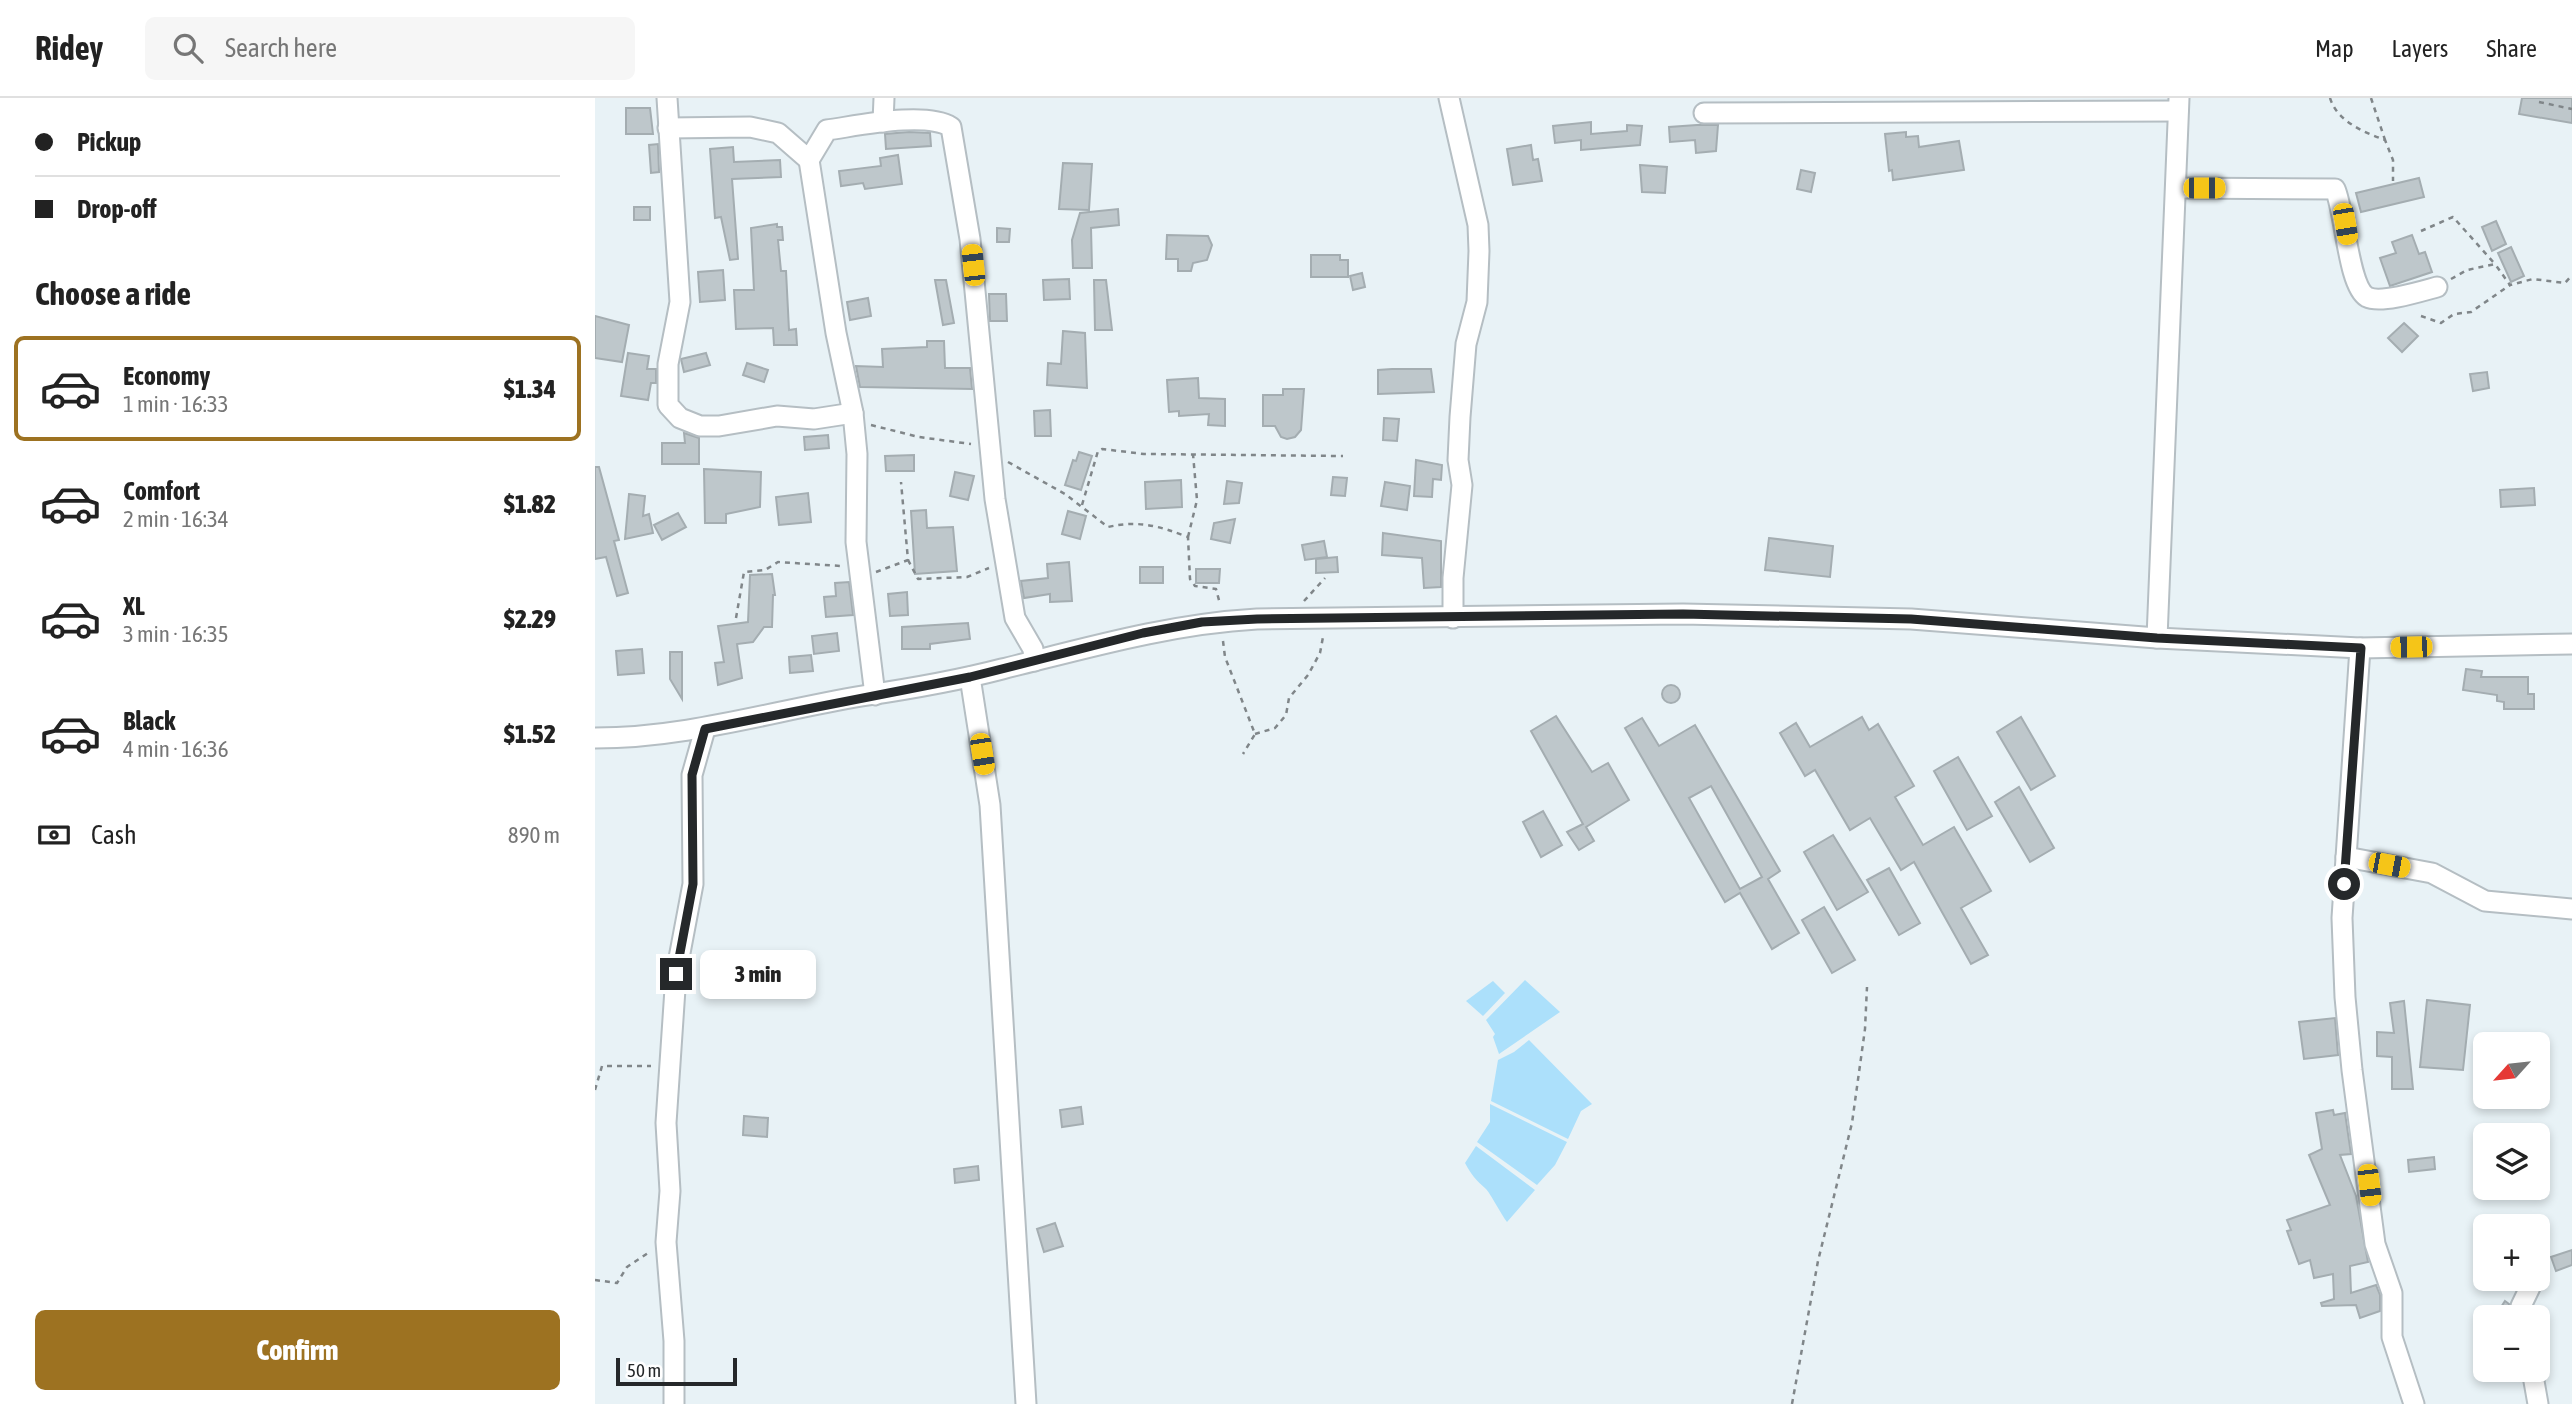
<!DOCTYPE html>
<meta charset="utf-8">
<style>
body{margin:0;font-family:"Asap Condensed",sans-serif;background:#f6f6f6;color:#222;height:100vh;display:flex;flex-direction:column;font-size:26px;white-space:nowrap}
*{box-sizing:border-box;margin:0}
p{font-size:23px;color:#767676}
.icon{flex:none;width:38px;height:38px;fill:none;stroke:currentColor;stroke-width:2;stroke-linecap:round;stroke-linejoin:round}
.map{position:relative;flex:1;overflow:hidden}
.sheet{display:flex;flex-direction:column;background:#fff;width:595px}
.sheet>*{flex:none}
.guide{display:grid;align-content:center;height:154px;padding:0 35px;background:#fff}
.needle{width:46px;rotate:243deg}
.fabs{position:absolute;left:1878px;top:934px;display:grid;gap:14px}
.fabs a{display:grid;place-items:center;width:77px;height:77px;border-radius:10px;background:#fff;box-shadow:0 4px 10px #0003;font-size:35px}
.scale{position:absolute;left:21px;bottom:18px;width:121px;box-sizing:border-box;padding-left:7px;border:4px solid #25282a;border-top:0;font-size:19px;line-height:24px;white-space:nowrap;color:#25282a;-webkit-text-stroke:5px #fff;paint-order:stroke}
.end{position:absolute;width:32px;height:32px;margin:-16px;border:9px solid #25282a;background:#fff;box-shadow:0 0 0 4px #fff}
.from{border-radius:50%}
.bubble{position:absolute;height:49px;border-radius:10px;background:#fff;box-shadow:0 4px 10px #0003;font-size:23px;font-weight:800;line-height:49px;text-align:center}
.car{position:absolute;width:21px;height:42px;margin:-21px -10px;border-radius:9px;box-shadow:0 0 5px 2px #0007;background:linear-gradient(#f5c518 24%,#345 0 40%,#f5c518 0 76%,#345 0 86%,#f5c518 0)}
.guide b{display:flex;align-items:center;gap:24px;height:66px;font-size:26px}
.guide b+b{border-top:2px solid #e0e0e0}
.guide i{width:18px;height:18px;background:#222}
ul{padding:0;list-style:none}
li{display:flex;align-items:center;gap:21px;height:105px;margin:0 14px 10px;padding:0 21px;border:4px solid transparent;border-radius:10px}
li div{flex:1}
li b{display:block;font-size:26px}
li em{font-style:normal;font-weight:800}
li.on{border-color:#9d7221}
li>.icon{width:63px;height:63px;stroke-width:1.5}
h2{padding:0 35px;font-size:32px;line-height:84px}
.pay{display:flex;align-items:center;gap:18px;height:77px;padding:0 35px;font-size:26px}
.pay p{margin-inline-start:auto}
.cta{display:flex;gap:14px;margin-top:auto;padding:14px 35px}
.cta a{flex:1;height:80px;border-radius:10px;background:#9d7221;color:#fff;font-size:28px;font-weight:800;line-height:80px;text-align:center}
header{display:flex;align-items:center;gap:42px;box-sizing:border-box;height:98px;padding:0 35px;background:#fff;border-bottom:2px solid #e0e0e0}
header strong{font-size:33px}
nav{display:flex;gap:38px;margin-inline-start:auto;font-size:24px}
.search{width:490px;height:63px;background:#f6f6f6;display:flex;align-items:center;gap:18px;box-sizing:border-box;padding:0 24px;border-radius:10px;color:#767676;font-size:26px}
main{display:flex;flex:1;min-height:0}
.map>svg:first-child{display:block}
</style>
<header>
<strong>Ridey</strong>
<div class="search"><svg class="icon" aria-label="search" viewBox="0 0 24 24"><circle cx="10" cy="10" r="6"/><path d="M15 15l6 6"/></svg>Search here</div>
<nav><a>Map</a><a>Layers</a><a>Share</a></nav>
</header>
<main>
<section class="sheet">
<div class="guide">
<b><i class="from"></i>Pickup</b>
<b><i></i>Drop-off</b>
</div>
<h2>Choose a ride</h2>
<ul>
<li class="on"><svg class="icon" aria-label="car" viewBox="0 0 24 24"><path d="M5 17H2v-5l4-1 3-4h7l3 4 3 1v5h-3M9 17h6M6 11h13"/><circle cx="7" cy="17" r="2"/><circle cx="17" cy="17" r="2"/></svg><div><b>Economy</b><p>1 min · 16:33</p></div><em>$1.34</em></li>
<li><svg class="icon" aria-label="car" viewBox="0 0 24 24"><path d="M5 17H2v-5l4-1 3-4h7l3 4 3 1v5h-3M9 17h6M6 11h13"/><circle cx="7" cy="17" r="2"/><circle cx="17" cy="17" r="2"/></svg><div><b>Comfort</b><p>2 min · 16:34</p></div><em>$1.82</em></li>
<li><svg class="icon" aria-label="car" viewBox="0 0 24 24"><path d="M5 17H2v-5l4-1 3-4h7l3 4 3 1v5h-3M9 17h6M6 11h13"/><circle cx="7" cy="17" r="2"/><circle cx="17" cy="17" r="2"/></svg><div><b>XL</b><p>3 min · 16:35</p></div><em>$2.29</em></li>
<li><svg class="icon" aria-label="car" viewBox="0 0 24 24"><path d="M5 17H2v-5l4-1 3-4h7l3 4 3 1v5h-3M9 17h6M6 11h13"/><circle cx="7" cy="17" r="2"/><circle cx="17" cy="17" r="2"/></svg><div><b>Black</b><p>4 min · 16:36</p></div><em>$1.52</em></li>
</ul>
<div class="pay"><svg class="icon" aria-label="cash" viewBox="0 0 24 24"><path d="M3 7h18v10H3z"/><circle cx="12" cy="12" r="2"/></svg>Cash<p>890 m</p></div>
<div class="cta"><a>Confirm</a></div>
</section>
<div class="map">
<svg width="1977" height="1306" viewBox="0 0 1977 1306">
<rect width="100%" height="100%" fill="#e8f2f6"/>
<g fill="#ace0fb">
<polygon points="930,882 965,914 904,956 898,939 900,936 891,922"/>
<polygon points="898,883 910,895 888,918 871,903"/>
<polygon points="934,942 997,1006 986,1013 973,1041 896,1003 903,962 919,954"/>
<polygon points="895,1006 972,1044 960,1067 942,1087 882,1044 895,1024"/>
<path d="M881 1048 940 1092 912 1124C906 1116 895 1095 891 1091 881 1082 877 1078 870 1065Z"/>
</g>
<g fill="#bec7cb" stroke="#a4adb1" stroke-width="2" fill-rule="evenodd">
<polygon points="1927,0 1977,0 1977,25 1924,16"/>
<polygon points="31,10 55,10 58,36 31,36"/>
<polygon points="996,24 996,36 1032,33 1032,27 1047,28 1045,47 986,52 986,42 960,45 958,28"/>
<polygon points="1102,27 1123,27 1121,53 1101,55 1100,42 1075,44 1074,29"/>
<polygon points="314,34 335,35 336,48 291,51 290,36"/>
<polygon points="1311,34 1311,39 1323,38 1324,49 1364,43 1369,72 1298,82 1297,72 1294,73 1290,36"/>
<polygon points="63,46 64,74 56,75 54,47"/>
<polygon points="936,47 938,62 943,61 947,83 918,87 912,51"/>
<polygon points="138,49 139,64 185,62 186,79 137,81 143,161 135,162 126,119 120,120 115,51"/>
<polygon points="303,57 307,86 270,91 268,85 246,88 244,73 286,68 285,60"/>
<polygon points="468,65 497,66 494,112 464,111"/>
<polygon points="1045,67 1072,69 1070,95 1047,94"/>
<polygon points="1206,72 1220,75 1216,94 1202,91"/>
<polygon points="1824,80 1829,99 1766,114 1761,95"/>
<rect x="39" y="109" width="16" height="13"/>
<polygon points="523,111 524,127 496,130 497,170 478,170 477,142 485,115"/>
<polygon points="1901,123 1911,146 1897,153 1887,129"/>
<polygon points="182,126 182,129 187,129 188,142 183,142 186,173 191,173 194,232 201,231 202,247 179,247 178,230 141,231 139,192 159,192 156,130"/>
<polygon points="402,130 415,131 414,144 402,144"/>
<polygon points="572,137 613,138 617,147 612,162 598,165 596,173 583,173 583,161 571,161"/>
<polygon points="1817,137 1824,156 1830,154 1837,174 1795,188 1785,160 1801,155 1797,144"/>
<polygon points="1916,149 1929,178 1916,184 1903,155"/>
<polygon points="716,157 745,157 745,162 753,162 753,179 716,179"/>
<polygon points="128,172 130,202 105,204 103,174"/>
<polygon points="767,175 770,189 758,192 755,178"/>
<polygon points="474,181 475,201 449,202 448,182"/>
<polygon points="340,182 351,182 359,225 348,227"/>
<polygon points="499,182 511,182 517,232 500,232"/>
<polygon points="394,196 411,196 412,223 395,223"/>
<polygon points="273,200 276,218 255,222 252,204"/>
<polygon points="0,218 34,227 27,264 0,260"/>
<polygon points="1809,225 1823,238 1807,254 1793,240"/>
<polygon points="468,233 490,235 492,290 452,287 453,265 466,266"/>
<polygon points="332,243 349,243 350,270 375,270 377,291 265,289 261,268 288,269 287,251 332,249"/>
<polygon points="33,255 54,258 52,271 61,271 61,285 56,285 53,302 26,298"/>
<polygon points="111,255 115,267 89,274 86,261"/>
<polygon points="152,265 173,272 169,284 148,277"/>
<polygon points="797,271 836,271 839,294 783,296 783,272"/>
<polygon points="1892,274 1894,290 1878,293 1875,276"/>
<polygon points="603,280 604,300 630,301 630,328 613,327 614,316 584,318 584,313 574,314 572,282"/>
<polygon points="688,291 709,291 706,332 700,339 692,341 686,339 680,328 668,328 668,297 688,297"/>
<polygon points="455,312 456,338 440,338 439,313"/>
<polygon points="789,320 804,321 802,343 788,342"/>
<polygon points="89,335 104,340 104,366 67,366 67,345 90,345"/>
<polygon points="233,337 234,350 210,352 209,339"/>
<polygon points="484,354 497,358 486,392 470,387 478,362 481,363"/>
<polygon points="319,357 319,373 291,373 290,358"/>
<polygon points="821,362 847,367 846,382 838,381 837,399 819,398"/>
<polygon points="0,369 4,369 24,442 19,443 33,495 22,498 11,459 0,461"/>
<polygon points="109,371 166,374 165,409 131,416 131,425 110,425"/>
<polygon points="360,374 379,378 373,402 355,398"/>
<polygon points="738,379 752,380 750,398 736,397"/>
<polygon points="586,382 587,409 551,411 550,384"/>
<polygon points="632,383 647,385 644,405 629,406"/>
<polygon points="790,384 815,388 812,412 786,408"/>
<polygon points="1939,390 1940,407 1906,409 1905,392"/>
<polygon points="213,395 216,424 184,427 181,399"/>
<polygon points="34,396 50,398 48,418 54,416 58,435 30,441"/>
<polygon points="331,412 332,430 358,429 362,473 320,476 316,413"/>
<polygon points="473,413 491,418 485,441 467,436"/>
<polygon points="83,415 91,429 67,442 59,427"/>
<polygon points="640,421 635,445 616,441 619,425"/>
<polygon points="788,435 846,443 846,489 829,490 827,460 787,457"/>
<polygon points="1174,440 1238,448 1235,479 1170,472"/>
<polygon points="729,443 732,459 710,462 707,447"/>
<polygon points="742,459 743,474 721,475 721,461"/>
<polygon points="474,464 477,503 455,504 455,496 429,500 426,483 453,480 452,466"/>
<rect x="545" y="469" width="23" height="16"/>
<polygon points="601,471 625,471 624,485 601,485"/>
<polygon points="177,476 180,497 178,497 177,529 169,529 158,544 142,546 147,580 123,587 120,565 129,564 123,528 153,524 155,477"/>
<polygon points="254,484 258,517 231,519 229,499 241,498 240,485"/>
<polygon points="312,494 313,517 295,518 293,496"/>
<polygon points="373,525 375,541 335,546 335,551 307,551 307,529"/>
<polygon points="242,535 244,553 219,556 217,538"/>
<polygon points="47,551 49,575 23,577 21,553"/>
<polygon points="75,554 87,554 87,601 75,581"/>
<polygon points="216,557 218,573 195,575 194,559"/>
<polygon points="1871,571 1887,573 1886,579 1933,579 1933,596 1939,596 1939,611 1909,611 1909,604 1902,603 1902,597 1868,592"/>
<circle cx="1076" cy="596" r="9"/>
<polygon points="961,618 997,674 1013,665 1034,702 991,729 999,743 984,752 972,734 988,726 936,633"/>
<polygon points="1267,619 1274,632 1283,626 1319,688 1300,699 1328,747 1359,729 1396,793 1366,810 1393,857 1376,866 1319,764 1306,772 1275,720 1255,732 1220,672 1210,678 1185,635 1201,625 1215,649"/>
<polygon points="1426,619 1460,678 1436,692 1402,634"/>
<path d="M1047 620 1064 648 1100 627 1185 773 1173 781 1204 835 1177 851 1145 795 1130 804 1030 630ZM1116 688 1167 779 1145 791 1094 700Z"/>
<polygon points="1363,659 1397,718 1372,732 1339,673"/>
<polygon points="1424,689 1459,750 1435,764 1400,704"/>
<polygon points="948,713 967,747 946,759 928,724"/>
<polygon points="1238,737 1273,794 1242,812 1209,754"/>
<polygon points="1294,770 1325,825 1304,837 1272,782"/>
<polygon points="1229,809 1260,862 1237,875 1207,822"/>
<polygon points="1832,902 1875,907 1868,972 1825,969"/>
<polygon points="1809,903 1818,991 1797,991 1797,959 1782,958 1782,934 1799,935 1795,905"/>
<polygon points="1740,920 1743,957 1709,961 1704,924"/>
<polygon points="486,1009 488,1026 467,1029 465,1012"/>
<polygon points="1738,1012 1739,1017 1750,1015 1756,1056 1745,1057 1761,1098 1773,1164 1755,1168 1756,1195 1781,1187 1785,1197 1785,1213 1765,1220 1761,1207 1727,1208 1726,1205 1739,1201 1738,1176 1719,1180 1715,1162 1704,1166 1692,1133 1696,1132 1692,1122 1735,1107 1714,1057 1727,1051 1721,1015"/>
<polygon points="149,1018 173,1020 172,1039 148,1037"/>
<polygon points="1839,1059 1840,1071 1814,1074 1813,1062"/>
<polygon points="383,1068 384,1082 360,1085 359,1071"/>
<polygon points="460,1125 468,1148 449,1154 442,1131"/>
<polygon points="1977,1152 1977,1167 1961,1173 1956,1159"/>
<polygon points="1910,1203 1914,1206 1914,1220 1899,1220"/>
</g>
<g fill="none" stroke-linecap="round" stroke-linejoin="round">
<g stroke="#b5bec3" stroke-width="23">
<g id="minor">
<polyline points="72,0 85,204 73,266 73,307 85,320 105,328 124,328 182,318 219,321 258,315"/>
<polyline points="854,0 883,127 884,153 882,204 871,246 865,319 863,362 867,387 858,480 858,520"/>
<polyline points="1109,15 1583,13"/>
<polyline points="288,24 289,0"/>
<path d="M73 30 155 29 183 35 214 62 232 32C262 28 330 13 356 29L375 141 400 401 420 520 438 551 439 563"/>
<polyline points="214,62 241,235 258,315 262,356 261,444 280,597"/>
<path d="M1583 90 1740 91C1750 113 1753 188 1772 199 1786 206 1827 193 1842 189"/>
<polyline points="1562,540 1584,0"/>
<polyline points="1765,550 1747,820 1750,899 1757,972 1780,1146 1797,1195 1797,1239 1819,1306"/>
<polyline points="375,579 395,707 431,1306"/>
<path d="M0 640C92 640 177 613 267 598 314 591 361 583 407 571 492 550 574 526 662 521L1088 516 1316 521 1562 540 1765 550 1977 546"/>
<polyline points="1751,759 1837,775 1890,803 1977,811"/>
<polyline points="1928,1220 1926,1208 1939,1181"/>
<polyline points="1937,1272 1943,1306"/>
<polyline points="79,1306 79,1243 71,1144 75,1093 71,1025 81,876 98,786 97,677 110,631"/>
</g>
</g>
<g stroke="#808689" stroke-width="2.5" stroke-dasharray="5 5" stroke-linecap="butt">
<path d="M1735 0C1742 23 1768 34 1790 42L1798 62V83"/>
<polyline points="1776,0 1790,42"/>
<polyline points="1944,4 1977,11"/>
<polyline points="1826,133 1858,119 1900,166"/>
<polyline points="1856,181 1872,172 1900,166 1915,187 1938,181 1970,185 1977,177"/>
<polyline points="1826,218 1846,225 1859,216 1876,214 1915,187"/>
<polyline points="276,327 324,339 376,346"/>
<path d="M413 364 470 396 513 429C544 422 564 428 593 439L595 481 600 488 621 491 625 506"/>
<polyline points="487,407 503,353 507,351 549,356 748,358"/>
<polyline points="593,439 602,402 598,356"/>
<polyline points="313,462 323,481 372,479 394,470"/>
<polyline points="281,474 313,462 306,384"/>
<polyline points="709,503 730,480"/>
<polyline points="141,520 149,474 170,472 183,464 246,468"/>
<polyline points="628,543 630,559 660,636 648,656"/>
<polyline points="660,636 680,630 691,617 694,600 713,577 725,555 728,539"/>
<polyline points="0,992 7,968 56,968"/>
<polyline points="0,1182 22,1185 32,1169 53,1155"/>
<polyline points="1197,1306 1223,1163 1257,1025 1270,931 1272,889"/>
</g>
<use href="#minor" stroke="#fff" stroke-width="19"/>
</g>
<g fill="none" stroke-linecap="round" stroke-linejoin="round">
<polyline stroke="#25282a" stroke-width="9" points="81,876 98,786 97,677 110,631 375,579 548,535 607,524 662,521 1088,516 1316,521 1562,540 1766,550 1749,786"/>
</g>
</svg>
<div class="fabs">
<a><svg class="needle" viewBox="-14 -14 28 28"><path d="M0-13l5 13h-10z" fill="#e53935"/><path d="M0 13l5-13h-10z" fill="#767676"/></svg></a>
<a><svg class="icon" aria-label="layers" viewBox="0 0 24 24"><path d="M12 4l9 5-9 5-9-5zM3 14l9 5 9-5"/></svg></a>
<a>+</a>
<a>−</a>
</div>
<div class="scale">50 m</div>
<i class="end from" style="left:1749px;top:786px"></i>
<i class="end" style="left:81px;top:876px"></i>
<div class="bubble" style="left:105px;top:852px;width:116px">3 min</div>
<i class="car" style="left:1609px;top:90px;rotate:90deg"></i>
<i class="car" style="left:1750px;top:126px;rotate:170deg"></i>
<i class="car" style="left:378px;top:167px;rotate:354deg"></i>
<i class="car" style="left:1816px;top:549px;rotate:269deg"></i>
<i class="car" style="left:387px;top:656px;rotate:171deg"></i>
<i class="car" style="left:1794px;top:767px;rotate:101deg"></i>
<i class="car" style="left:1774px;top:1087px;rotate:173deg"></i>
</div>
</main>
